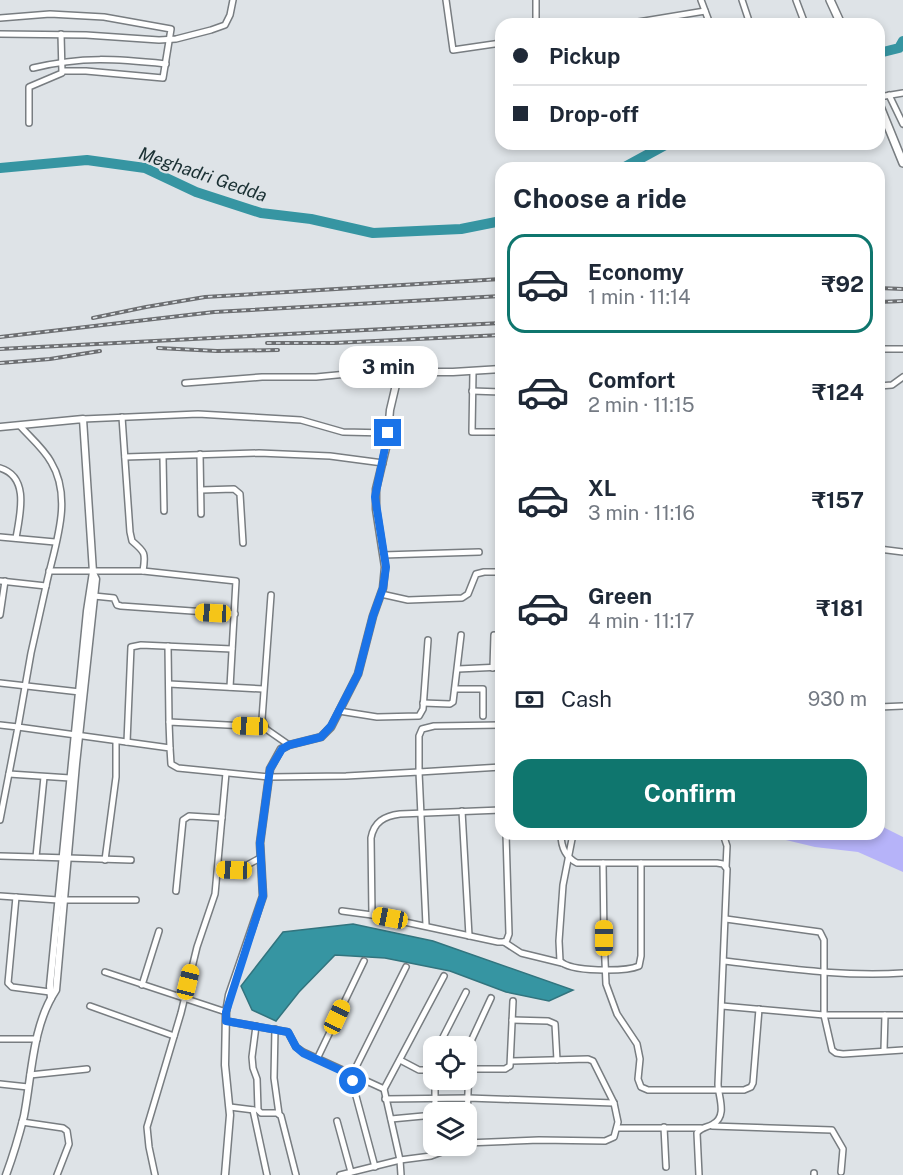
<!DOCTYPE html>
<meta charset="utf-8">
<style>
body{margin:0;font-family:"Public Sans",sans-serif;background:#f6f6f7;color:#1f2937;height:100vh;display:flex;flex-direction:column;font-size:22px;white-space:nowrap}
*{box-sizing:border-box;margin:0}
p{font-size:20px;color:#747a83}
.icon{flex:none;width:33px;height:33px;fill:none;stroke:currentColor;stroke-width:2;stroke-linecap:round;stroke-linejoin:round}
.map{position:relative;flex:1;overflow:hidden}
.side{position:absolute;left:495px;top:162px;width:390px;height:678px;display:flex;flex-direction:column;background:#fff;border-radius:18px;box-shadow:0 3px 9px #0003}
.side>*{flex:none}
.hud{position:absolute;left:495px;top:18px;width:390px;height:132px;border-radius:18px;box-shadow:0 3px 9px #0003;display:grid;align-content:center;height:132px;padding:0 18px;background:#fff}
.controls{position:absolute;left:423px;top:1036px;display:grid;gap:12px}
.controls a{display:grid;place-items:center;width:54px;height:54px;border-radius:12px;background:#fff;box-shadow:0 3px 9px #0003;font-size:30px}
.end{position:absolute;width:27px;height:27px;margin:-14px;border:8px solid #1a73e8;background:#fff;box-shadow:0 0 0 3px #fff}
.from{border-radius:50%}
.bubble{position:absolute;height:42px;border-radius:18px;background:#fff;box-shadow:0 3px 9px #0003;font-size:20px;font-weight:700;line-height:42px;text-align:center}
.car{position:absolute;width:18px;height:36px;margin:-18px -9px;border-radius:8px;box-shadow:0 0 4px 2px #0007;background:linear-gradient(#f5c518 24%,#345 0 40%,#f5c518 0 76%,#345 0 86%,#f5c518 0)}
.hud b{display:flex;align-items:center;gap:21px;height:57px;font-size:22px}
.hud b+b{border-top:2px solid #e0e1e3}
.hud i{width:15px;height:15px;background:#1f2937}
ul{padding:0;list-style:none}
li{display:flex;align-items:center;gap:18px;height:99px;margin:0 12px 9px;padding:0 6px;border:3px solid transparent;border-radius:18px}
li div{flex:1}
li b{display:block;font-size:22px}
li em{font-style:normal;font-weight:700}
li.current{border-color:#0f766e}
li>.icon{width:54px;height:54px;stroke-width:1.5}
h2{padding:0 18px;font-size:27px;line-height:72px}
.pay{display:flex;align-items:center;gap:15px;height:66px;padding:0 18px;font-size:22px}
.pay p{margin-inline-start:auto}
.primary-button{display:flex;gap:12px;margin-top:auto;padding:12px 18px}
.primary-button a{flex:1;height:69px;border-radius:18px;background:#0f766e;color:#fff;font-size:24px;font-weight:700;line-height:69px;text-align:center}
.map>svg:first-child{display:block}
</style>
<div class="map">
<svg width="903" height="1175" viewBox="0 0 903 1175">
<rect width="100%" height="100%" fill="#dee3e7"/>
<polygon fill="#b6b3f9" points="879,825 903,837 903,872 858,852 815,847 761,834 879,834"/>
<polygon fill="#3695a2" stroke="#32747e" stroke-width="1.5" points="353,924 433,941 573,990 549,1001 506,992 450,971 385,958 335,955 299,992 276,1021 252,1010 241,986 283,932"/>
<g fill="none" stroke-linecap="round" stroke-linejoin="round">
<g stroke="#3695a2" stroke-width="10">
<polyline points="879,53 899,48 903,41"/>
<polyline points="0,168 87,160 145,168 196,192 261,213 311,219 373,233 461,229 501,221"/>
<polyline points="623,168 667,144"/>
</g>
<g stroke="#787d81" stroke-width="8">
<g id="minor">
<polyline points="446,0 453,50 501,43"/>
<polyline points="536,0 536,24"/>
<polyline points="701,0 710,24"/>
<polyline points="742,0 750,24"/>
<polyline points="796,0 805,24"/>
<polyline points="0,18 50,14 104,17 171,29 163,78 86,71 63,71"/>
<polyline points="626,24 705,11"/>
<polyline points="0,34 86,35 159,40 176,39 211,30 225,25 230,15 233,0"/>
<path d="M33 68C83 56 116 59 166 64"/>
<polyline points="889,95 903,124"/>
<polyline points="879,97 903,93"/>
<polyline points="29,123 29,87 62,73 61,34"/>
<polyline points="879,349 903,349"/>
<polyline points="473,372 472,432 501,432"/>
<polyline points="185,383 262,377 316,377 368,372 399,372"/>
<polyline points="879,386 892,385 903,377"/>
<polyline points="472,391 501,392"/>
<path d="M122 417 130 532 132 541C145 552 146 553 143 571"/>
<polyline points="83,419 198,414 301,420 343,432 388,433"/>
<polyline points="200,454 201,514"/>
<polyline points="125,457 259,453 330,456 383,463"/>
<polyline points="163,457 164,511"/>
<path d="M0 468C30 477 20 514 16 538"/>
<polyline points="201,490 234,489 240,494 243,543"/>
<polyline points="0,537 55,542"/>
<polyline points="879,549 903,552"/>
<polyline points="383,555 479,552"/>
<polyline points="49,571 143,571 236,581 230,687"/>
<path d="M0 581 46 586C54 547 74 500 51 462 44 449 31 438 20 426"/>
<polyline points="46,586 31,653 18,727 170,748 171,764 178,768 269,777 346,776 419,772 426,925"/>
<polyline points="381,594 408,600 462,598 468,594 476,574 484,572 501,572"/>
<polyline points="271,595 262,719 266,729 289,745"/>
<polyline points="94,596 114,598 117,605 121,606 235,614"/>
<polyline points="0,615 5,581"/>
<polyline points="168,646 169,722"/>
<polyline points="493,668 494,635"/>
<polyline points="458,669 501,667"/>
<polyline points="0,683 80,692"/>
<polyline points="169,684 263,689"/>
<polyline points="455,689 483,689 483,716"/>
<polyline points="423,703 450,704 453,702 461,635"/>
<polyline points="879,707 903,706"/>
<polyline points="339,711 377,717 419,716 423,709 428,640"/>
<polyline points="0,725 18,727 0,820"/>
<polyline points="501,725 434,726 422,729 419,736 419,772 501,767"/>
<polyline points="127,742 131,647 141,645 232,649"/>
<polyline points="170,748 169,722 264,727"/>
<polyline points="9,774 70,778"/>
<polyline points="44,777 36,857 131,860"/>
<polyline points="462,811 469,936"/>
<path d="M561 834C561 847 565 857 577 863H717L723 864 727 869 718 1084C718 1096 728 1116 713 1124 707 1128 702 1126 697 1133L699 1175"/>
<path d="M573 834 563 885 559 941 560 961C570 972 625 972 639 966L641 956V863"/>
<polyline points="723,834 727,846 726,867"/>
<polyline points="0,856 36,857"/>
<polyline points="105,860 116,777 116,742"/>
<polyline points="603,863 604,938 606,984 617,1014 637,1044 640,1059 638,1079 641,1087 648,1090 744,1090 751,1087 753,1083 759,1009"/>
<polyline points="218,870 240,869 260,858"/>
<polyline points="176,891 183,820 189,816 222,818"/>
<polyline points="0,896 58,900 136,900"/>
<polyline points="16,897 8,983 12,987 50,992"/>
<polyline points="342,911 372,915 498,942 506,942 509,934 506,834"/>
<path d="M372 915 371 838C374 822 384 816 400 814L501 810"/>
<polyline points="726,919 820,932 824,940 824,1015 832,1050 836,1053 843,1054 903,1050"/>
<polyline points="504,942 521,953 562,963"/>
<path d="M724 961C784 968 843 977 903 973"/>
<polyline points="105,972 226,1012"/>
<polyline points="142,985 159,931"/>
<polyline points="90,1006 174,1036"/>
<polyline points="722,1006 824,1015 903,1015"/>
<polyline points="512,1020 548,1021 555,1024 557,1060"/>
<polyline points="226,1021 288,1032 296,1047 303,1052 384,1089"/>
<polyline points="256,1026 252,1057 253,1068 257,1079 258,1110 261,1113 277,1113 281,1116 296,1175"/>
<polyline points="275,1029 274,1078 279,1114"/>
<polyline points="0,1039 37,1039"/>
<polyline points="438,1047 466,992"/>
<polyline points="884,1050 885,1015"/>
<polyline points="466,1052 491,998"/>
<polyline points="317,1059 364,961"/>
<polyline points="400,1060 419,1070 434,1070"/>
<polyline points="466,1069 505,1069 510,1066 513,1001"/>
<polyline points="427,1070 434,1057"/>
<polyline points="30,1075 87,1069"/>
<polyline points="435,1080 435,1113"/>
<polyline points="0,1084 28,1087"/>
<polyline points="385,1099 468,1098 614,1103"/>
<polyline points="230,1107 254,1110"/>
<polyline points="253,1110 267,1175"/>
<polyline points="391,1119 434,1115"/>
<polyline points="337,1121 351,1172"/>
<polyline points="22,1122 63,1128 67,1131 69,1144 57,1175"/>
<polyline points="712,1126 832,1130 843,1149 841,1172"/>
<polyline points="664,1127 666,1167"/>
<polyline points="617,1128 701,1128"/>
<polyline points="466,1140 469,1069"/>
<polyline points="466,1143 539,1140 605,1141 614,1137 618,1122 614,1103 593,1061 588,1059 512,1061"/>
<polyline points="375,1167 353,1085 354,1071 406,967"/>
<polyline points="155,1175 149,1147 147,1127 181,1013 197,947 215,894 226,773"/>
<polyline points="340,1175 400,1160 431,1156 458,1146"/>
<polyline points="401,1175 400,1160 384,1089 444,976"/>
<polyline points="814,1175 814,1173"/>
</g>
</g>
<g stroke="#787d81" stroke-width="9">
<g id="tertiary">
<polyline points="0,427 83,419 93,572 87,611 50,986 51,998"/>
<path d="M6 1175C13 1156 19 1136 24 1116 32 1075 32 1026 56 990L76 764 96 579 93 573"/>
<polyline points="225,1175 230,1115 225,1065 226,1012 229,995 263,896 260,843 270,769 281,749 289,745 321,737 331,727 358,674 373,616 383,588 385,567 376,509 376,489 387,444 390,410 399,372 453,372 501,369"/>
</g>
</g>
<g stroke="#787d81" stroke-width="10">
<g id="secondary">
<polyline points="830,0 841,24"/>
<polyline points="879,104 903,163"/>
</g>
</g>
<use href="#minor" stroke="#fff" stroke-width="5"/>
<use href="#tertiary" stroke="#fff" stroke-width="6"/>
<use href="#secondary" stroke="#fff" stroke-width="7"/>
<g stroke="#6c6e71" stroke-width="4">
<g id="rail">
<polyline points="879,288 903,289"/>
<polyline points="879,302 903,301"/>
<polyline points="93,318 146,307 205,297 501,279"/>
<polyline points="0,337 214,312 501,296"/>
<polyline points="267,343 334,343 501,335"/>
<polyline points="158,348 217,351 278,350"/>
<polyline points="0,349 501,323"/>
<polyline points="0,363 50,359 100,351"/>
</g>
</g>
<use href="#rail" stroke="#dee3e7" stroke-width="1.5" stroke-dasharray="4.5" stroke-linecap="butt"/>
</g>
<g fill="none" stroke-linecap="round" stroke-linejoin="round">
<polyline stroke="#1a73e8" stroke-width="8" points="353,1081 353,1076 303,1053 296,1047 288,1032 226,1021 226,1012 263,896 260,843 270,769 282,749 289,745 321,737 331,726 358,674 373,616 383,588 386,567 375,497 388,433"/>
</g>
<g text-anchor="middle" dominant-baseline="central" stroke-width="4.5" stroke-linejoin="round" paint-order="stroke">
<g font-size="18" font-style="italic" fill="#1a3033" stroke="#dee3e7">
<text transform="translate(203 174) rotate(19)">Meghadri Gedda</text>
</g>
</g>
</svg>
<div class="controls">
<a><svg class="icon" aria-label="locate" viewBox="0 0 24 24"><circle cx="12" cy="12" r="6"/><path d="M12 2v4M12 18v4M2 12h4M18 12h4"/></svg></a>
<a><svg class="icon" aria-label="layers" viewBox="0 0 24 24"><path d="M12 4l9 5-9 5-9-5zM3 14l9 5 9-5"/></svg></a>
</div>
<i class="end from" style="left:353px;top:1081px"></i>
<i class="end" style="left:388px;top:433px"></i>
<div class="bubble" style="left:339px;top:346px;width:99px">3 min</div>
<i class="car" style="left:213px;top:613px;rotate:273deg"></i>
<i class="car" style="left:250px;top:726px;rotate:272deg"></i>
<i class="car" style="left:234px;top:870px;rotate:272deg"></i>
<i class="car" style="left:390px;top:918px;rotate:281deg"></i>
<i class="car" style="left:604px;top:938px;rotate:0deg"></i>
<i class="car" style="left:188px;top:982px;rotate:14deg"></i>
<i class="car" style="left:337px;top:1017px;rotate:25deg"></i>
<div class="hud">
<b><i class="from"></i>Pickup</b>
<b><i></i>Drop-off</b>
</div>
<section class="side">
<h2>Choose a ride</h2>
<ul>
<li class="current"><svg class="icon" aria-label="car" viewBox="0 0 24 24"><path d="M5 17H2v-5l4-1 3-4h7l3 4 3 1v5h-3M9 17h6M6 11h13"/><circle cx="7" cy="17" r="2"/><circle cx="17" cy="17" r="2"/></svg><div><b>Economy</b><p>1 min · 11:14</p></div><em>₹92</em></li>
<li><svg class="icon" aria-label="car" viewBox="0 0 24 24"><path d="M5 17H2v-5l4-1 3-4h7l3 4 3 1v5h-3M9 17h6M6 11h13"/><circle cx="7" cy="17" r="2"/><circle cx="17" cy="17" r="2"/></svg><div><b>Comfort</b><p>2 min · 11:15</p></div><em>₹124</em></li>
<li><svg class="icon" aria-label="car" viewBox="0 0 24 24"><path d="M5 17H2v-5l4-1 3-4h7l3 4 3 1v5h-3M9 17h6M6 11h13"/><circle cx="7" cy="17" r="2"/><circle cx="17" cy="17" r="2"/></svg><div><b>XL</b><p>3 min · 11:16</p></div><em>₹157</em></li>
<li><svg class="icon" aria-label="car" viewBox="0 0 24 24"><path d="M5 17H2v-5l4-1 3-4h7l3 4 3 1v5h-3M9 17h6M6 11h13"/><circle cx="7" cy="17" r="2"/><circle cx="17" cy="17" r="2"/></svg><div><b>Green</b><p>4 min · 11:17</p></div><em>₹181</em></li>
</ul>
<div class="pay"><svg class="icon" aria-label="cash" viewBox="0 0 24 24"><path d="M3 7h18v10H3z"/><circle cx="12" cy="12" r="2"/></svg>Cash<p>930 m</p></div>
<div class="primary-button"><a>Confirm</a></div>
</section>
</div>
